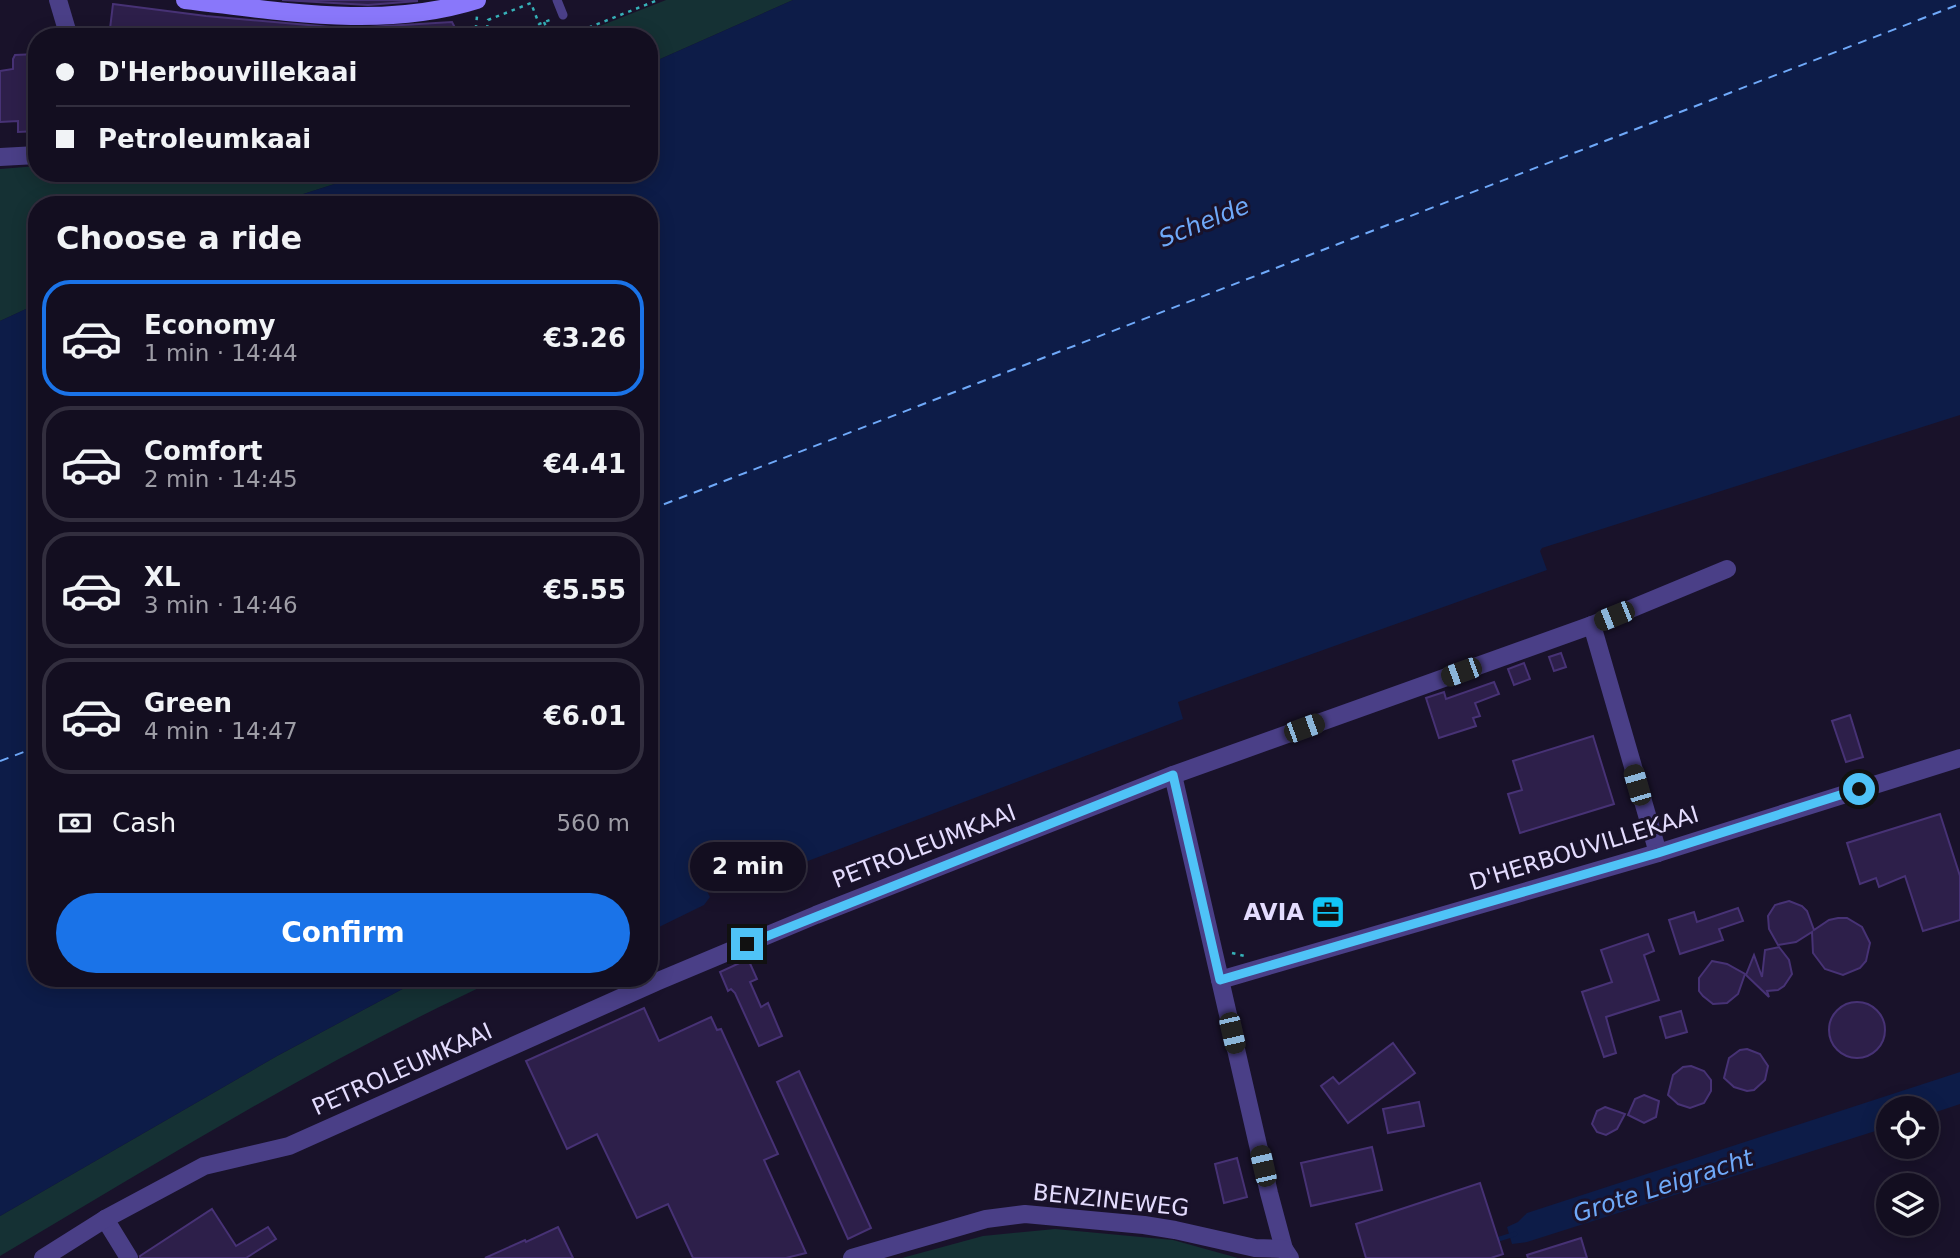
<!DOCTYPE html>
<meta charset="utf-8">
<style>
body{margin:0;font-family:"DejaVu Sans",sans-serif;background:#1c1729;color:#f1f3f6;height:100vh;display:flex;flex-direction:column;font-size:26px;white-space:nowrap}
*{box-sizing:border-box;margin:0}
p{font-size:23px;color:#9d9ca5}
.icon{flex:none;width:38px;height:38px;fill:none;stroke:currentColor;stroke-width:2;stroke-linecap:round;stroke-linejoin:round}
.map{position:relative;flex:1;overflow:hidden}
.sheet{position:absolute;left:28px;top:196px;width:630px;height:791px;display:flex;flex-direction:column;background:#130e20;border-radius:28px;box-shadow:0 4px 18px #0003,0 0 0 2px #322e3e}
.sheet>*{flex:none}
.guide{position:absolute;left:28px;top:28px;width:630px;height:154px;border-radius:28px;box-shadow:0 4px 18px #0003,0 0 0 2px #322e3e;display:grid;align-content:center;height:154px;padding:0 28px;background:#130e20}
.tools{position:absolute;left:1876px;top:1096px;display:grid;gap:14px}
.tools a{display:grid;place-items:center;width:63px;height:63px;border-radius:50%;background:#130e20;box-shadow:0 4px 18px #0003,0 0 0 2px #322e3e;font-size:35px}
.end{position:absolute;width:32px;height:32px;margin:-16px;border:9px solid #4fc3f7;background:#111;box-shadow:0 0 0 4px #111}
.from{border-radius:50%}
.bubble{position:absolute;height:49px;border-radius:24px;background:#130e20;box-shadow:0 4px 18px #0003,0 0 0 2px #322e3e;font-size:23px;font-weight:700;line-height:49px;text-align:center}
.car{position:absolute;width:21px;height:42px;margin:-21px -10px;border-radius:9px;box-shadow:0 0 5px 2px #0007;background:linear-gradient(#222 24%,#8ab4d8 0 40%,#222 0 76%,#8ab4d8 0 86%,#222 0)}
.guide b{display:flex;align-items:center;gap:24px;height:66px;font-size:26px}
.guide b+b{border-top:2px solid #322e3e}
.guide i{width:18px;height:18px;background:#f1f3f6}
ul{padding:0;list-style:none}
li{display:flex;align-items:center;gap:21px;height:116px;margin:0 14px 10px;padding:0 14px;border:4px solid #322e3e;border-radius:28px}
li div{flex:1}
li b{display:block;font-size:26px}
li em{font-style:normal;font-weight:700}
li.active{border-color:#1a73e8}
li>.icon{width:63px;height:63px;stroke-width:1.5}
h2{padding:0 28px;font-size:32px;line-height:84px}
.pay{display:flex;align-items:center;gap:18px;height:77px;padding:0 28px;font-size:26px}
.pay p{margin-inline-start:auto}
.action{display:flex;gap:14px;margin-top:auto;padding:14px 28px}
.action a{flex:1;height:80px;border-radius:42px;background:#1a73e8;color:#fff;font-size:28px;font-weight:700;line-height:80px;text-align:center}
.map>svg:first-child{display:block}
</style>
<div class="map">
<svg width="1960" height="1258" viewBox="0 0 1960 1258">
<rect width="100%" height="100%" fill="#19122a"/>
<g fill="#153134">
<polygon points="666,0 793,0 649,64 649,37 572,37"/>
<polygon points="37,166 37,173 369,173 269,205 37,205 37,304 0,321 0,169"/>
<path d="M423 978H500C326 1058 164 1159 0 1256V1216L277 1056Z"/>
<polygon points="1055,1229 1173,1240 1238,1258 902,1258 983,1236"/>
</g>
<g fill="#0d1c48">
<polygon points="793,0 1960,0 1960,415 1542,548 1540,551 1547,570 1178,702 1183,719 784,870 771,841 697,872 710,897 704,905 657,928 654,924 649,926 649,205 269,205 369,173 649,173 649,64"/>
<polygon points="37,304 37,978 423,978 277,1056 0,1216 0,321"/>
<polygon points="1960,1072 1960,1104 1927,1115 1927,1108 1888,1108 1888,1127 1527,1242 1512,1244 1507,1227 1518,1222 1527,1213"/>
</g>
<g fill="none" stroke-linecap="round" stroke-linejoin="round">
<polyline stroke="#0d1c48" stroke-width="4.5" points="1493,1241 1515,1234"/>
<g stroke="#6fa9f9" stroke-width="2" stroke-dasharray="9 7" stroke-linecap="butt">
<polyline points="649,510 1960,4"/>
<polyline points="0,761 37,747"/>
</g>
</g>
<g fill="#2d1f4a" stroke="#473275" stroke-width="2">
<polygon points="282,0 417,0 417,1 368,5"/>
<polygon points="113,4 206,16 331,27 369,27 452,22 460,37 109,37"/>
<polygon points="37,54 37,131 18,132 18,121 0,122 0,71 13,69 13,59 15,55"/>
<polygon points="1561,653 1566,667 1554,671 1549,657"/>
<polygon points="1524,663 1530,679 1514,685 1508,669"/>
<polygon points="1494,682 1499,694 1475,703 1480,716 1473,718 1476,726 1439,738 1426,698 1444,692 1446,699"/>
<polygon points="1850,715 1863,757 1846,762 1832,721"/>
<polygon points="1593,736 1614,804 1520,833 1508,794 1522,790 1513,761"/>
<polygon points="1940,814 1960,876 1960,920 1923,931 1905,876 1879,887 1876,878 1860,884 1847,843"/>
<polygon points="1789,901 1802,906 1807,911 1814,930 1829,920 1838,918 1847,918 1862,927 1870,943 1866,961 1860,968 1843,975 1825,969 1813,953 1812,932 1796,942 1778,945 1769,929 1768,916 1775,905"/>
<polygon points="1738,908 1743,921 1719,929 1723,940 1680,954 1669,920 1694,912 1697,922"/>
<polygon points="1648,934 1654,951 1644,955 1659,1000 1606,1017 1616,1053 1604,1057 1582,992 1612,982 1601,950"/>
<polygon points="1779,947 1789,960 1792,974 1784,986 1778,990 1767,991 1769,997 1746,975 1754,955 1762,977 1765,950"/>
<polygon points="748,959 757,979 750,982 761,1007 768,1003 782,1036 759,1046 735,993 731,989 728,991 720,972"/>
<polygon points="1712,961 1727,964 1745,974 1738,994 1727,1003 1713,1004 1703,996 1699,991 1699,978"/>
<circle cx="1857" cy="1030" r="28"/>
<polygon points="644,1008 659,1041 711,1017 717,1030 721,1029 778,1154 764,1160 806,1253 786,1258 693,1258 668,1204 637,1218 597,1134 567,1149 526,1061"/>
<polygon points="1681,1011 1687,1032 1666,1038 1660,1017"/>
<polygon points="1393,1043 1415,1073 1348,1123 1321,1086 1333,1077 1339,1084"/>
<polygon points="1747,1049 1760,1054 1768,1066 1765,1080 1754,1090 1747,1091 1734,1087 1724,1078 1729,1058 1740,1050"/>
<polygon points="1691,1066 1704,1071 1711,1080 1711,1091 1704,1103 1690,1108 1678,1104 1668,1095 1673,1075 1683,1067"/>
<polygon points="799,1071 871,1228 848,1239 777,1082"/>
<polygon points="1644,1095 1659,1101 1656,1117 1644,1123 1628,1115 1635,1099"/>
<polygon points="1419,1102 1424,1126 1388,1133 1383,1109"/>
<polygon points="1605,1107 1625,1114 1617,1129 1606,1135 1597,1132 1592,1124 1597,1111"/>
<polygon points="1372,1147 1382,1190 1311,1206 1301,1163"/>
<polygon points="1237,1158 1247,1197 1224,1203 1215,1164"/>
<polygon points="1480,1183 1503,1254 1491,1258 1366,1258 1356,1224"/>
<polygon points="212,1209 236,1246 268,1227 276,1239 246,1258 140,1258 140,1256"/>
<polygon points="558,1227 573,1258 485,1258 525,1240 526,1242"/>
<polygon points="1581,1238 1587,1258 1528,1258 1527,1255"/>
</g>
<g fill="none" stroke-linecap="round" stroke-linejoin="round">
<g stroke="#36b1b8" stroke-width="2.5" stroke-dasharray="3.5 5" stroke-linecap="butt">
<polyline points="544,22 547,29 545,37"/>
<polyline points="475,37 477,16"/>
<polyline points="486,37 488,20 531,3 539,24 550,20"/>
<polyline points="565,37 658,0"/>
<polyline points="1232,953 1245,956"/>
</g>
<polyline stroke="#4a3f87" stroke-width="9" points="557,0 563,15"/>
<g stroke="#4a3f87" stroke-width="18">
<polyline points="58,0 69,37"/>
<polyline points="0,157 37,155"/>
<polyline points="1592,625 1658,853"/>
<polyline points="1173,775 1269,1193 1284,1249 1290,1258"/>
<polyline points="1220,980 1658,853 1960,758"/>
<polyline points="105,1219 129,1258"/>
<polyline points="43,1258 105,1219 204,1166 289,1146 656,982 816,915 1173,775 1592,625 1727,569"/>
<polyline points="852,1258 986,1219 1025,1214 1144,1225 1175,1230 1255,1248 1284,1249"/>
</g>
<path stroke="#8977fa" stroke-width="18" d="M185 0C281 11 382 30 477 0"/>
</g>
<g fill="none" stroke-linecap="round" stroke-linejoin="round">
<polyline stroke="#4fc3f7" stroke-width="9" points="747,944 1173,775 1220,980 1658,853 1859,789"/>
</g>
<defs>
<g id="office-square" transform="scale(1.75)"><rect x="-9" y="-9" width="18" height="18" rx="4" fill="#11c5f5" stroke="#19122a"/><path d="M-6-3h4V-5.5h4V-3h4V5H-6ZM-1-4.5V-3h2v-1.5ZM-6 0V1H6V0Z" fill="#111"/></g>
</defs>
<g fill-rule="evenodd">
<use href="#office-square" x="1328" y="912"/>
</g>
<g text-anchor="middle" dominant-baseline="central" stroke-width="6" stroke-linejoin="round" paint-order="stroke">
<g font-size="23" fill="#e4dcfe" stroke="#19122a">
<text transform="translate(924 846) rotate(-21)">PETROLEUMKAAI</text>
<text transform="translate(1584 848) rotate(-17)">D'HERBOUVILLEKAAI</text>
<text transform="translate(402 1069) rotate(-24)">PETROLEUMKAAI</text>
<text transform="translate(1111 1200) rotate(6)">BENZINEWEG</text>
</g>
<g font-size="23" font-weight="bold" fill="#e4dcfe" stroke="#19122a" text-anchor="end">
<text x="1304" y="912">AVIA</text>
</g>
<g font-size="24" font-style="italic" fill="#6fa9f9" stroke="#19122a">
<text transform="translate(1204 222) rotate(-22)">Schelde</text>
<text transform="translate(1663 1186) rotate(-18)">Grote Leigracht</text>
</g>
</g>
</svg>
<div class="tools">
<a><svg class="icon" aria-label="locate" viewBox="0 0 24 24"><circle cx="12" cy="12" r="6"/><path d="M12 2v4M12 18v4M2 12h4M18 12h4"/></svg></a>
<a><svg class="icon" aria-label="layers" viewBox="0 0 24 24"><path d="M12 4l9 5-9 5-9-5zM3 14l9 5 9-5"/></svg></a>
</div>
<i class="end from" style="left:1859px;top:789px"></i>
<i class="end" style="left:747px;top:944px"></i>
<div class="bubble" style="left:690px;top:842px;width:116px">2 min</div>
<i class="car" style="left:1614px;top:616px;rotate:248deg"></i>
<i class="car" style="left:1461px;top:672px;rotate:250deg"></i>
<i class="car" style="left:1304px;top:728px;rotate:70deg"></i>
<i class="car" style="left:1637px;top:785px;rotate:344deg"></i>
<i class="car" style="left:1232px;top:1033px;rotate:167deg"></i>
<i class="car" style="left:1263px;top:1166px;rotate:347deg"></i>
<div class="guide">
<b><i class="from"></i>D'Herbouvillekaai</b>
<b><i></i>Petroleumkaai</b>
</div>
<section class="sheet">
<h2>Choose a ride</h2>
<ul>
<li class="active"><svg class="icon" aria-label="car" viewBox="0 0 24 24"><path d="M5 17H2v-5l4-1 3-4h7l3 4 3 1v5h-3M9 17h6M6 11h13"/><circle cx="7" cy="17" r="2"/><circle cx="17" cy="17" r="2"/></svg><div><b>Economy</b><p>1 min · 14:44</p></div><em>€3.26</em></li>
<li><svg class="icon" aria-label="car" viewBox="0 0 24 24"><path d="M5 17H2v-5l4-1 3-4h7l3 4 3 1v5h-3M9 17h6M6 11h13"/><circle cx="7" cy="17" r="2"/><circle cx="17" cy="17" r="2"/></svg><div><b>Comfort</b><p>2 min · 14:45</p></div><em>€4.41</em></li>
<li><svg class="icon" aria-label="car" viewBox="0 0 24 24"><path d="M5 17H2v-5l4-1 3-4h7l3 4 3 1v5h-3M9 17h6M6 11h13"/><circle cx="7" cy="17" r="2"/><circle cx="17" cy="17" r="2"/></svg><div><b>XL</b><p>3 min · 14:46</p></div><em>€5.55</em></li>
<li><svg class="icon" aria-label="car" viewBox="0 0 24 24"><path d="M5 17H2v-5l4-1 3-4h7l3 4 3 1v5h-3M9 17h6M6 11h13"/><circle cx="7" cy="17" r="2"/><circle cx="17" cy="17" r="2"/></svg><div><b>Green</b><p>4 min · 14:47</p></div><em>€6.01</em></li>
</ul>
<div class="pay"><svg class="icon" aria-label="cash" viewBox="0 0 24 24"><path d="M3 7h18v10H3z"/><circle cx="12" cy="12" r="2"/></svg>Cash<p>560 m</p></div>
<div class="action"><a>Confirm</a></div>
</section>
</div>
